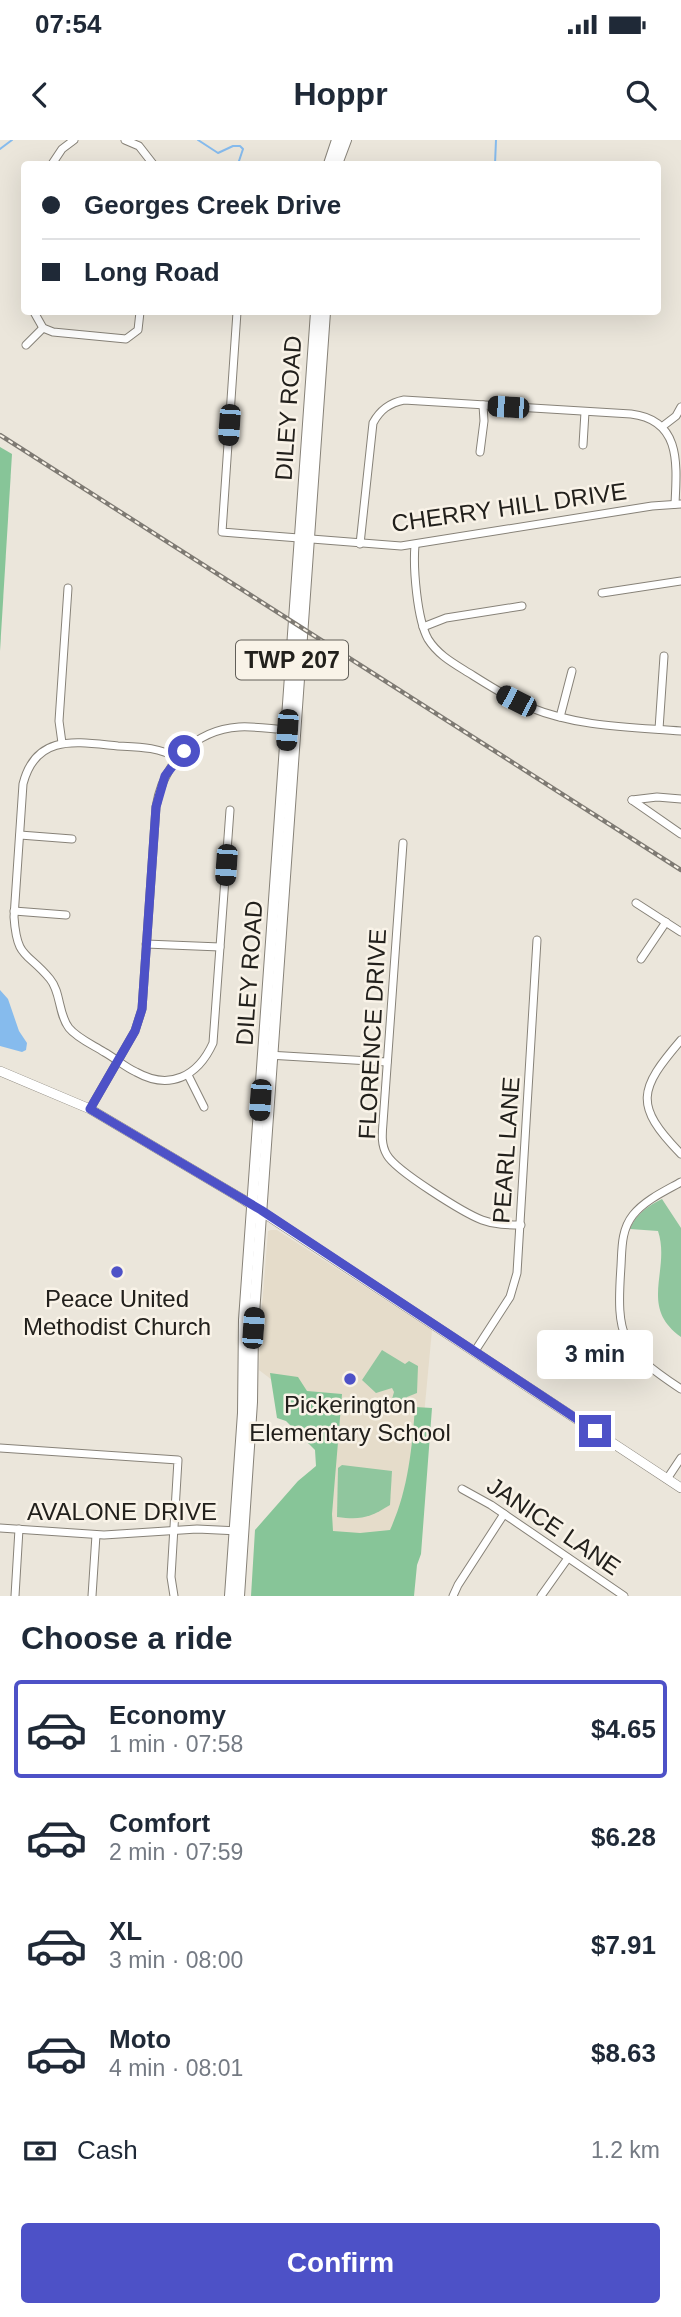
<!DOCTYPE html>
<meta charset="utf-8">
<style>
body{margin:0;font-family:Helvetica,sans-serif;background:#f6f6f7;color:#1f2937;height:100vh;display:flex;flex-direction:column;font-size:26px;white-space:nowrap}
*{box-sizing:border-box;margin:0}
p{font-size:23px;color:#747a83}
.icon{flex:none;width:38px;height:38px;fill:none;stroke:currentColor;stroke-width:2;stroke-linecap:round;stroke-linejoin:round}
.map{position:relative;height:1456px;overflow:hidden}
.side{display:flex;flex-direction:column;background:#fff;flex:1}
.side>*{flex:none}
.guide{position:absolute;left:21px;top:21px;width:640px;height:154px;border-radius:7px;box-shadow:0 7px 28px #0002;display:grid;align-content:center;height:154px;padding:0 21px;background:#fff}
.end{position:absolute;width:32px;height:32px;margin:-16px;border:9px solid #4d51c7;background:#fff;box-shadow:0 0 0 4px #fff}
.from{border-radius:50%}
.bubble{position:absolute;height:49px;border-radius:7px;background:#fff;box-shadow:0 7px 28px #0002;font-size:23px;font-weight:600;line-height:49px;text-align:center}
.car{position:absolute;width:21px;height:42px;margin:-21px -10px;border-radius:9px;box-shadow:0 0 5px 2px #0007;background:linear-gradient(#222 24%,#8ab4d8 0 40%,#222 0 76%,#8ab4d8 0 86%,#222 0)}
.guide b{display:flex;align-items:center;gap:24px;height:66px;font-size:26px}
.guide b+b{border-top:2px solid #e0e1e3}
.guide i{width:18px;height:18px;background:#1f2937}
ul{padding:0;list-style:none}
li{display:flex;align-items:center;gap:21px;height:98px;margin:0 14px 10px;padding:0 7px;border:4px solid transparent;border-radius:7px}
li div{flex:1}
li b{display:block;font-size:26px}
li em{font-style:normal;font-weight:600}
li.current{border-color:#4d51c7}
li>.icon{width:63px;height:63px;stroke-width:1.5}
h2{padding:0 21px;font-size:32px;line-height:84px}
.pay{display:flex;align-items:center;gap:18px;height:77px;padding:0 21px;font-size:26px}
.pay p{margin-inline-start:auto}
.primary-button{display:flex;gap:14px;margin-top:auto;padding:14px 21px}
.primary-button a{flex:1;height:80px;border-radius:7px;background:#4d51c7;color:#fff;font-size:28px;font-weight:600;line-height:80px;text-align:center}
.status{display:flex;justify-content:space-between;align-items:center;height:49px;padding:0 35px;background:#fff;direction:ltr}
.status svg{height:19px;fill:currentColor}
header{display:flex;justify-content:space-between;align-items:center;height:91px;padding:0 21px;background:#fff;font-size:32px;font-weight:600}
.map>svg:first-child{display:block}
</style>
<div class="status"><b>07:54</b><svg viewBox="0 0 49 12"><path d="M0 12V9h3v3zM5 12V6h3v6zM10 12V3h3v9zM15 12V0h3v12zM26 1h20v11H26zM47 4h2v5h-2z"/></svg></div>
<header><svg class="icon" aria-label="back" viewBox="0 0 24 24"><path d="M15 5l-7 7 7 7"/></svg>Hoppr<svg class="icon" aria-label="search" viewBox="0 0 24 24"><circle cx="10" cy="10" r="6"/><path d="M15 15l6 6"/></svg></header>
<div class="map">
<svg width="681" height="1456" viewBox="0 0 681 1456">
<rect width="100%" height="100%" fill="#ebe6db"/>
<polygon fill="#e5dcca" points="271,1090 277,1090 432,1190 412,1403 324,1398 323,1289 284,1249 259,1230 261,1178 268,1091"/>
<g fill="#90c69e">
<path d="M662 1059 681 1088V1197C638 1167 671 1130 658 1091L630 1089C635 1075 649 1065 662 1059Z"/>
<polygon points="382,1210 405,1224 409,1221 418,1226 417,1253 407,1257 406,1263 392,1259 394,1252 392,1248 376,1253 362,1240"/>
<path d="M342 1325 392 1331 390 1365C369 1378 361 1380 337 1377L338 1328Z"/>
</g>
<g fill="#87c598">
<polygon points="0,307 12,314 0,511"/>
<path d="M270 1233 298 1237 307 1251 342 1254 332 1374 333 1391 360 1393 390 1390C408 1351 412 1309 415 1267L432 1268 421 1414 417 1425 414 1456H251L255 1390 298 1341 316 1326 315 1310 286 1281 277 1278Z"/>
</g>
<polygon fill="#86bbed" points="0,850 8,859 19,891 27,903 26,910 22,912 0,906"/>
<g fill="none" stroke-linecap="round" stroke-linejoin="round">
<g stroke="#86bbed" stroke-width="2">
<polyline points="198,0 218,13 233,6 240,6 243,9 238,24"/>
<polyline points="0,9 12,0"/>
<polyline points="495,24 496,0"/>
</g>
<g stroke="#878278" stroke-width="9">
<g id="minor">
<polyline points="125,0 139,6 153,24"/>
<polyline points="52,24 62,9 74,0"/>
<polyline points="34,172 43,188 53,192 126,199 138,190 140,172"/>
<polyline points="237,172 222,392 401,406 652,366 681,364"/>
<polyline points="26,205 43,188"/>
<polyline points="663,286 676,276 681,267"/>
<polyline points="583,305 585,272"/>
<polyline points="480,312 484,281 483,265"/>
<path d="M360 404 373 283C380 270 389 263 404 260L631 274C681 280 677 323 675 364"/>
<path d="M415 405C413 428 417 479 428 499 438 515 453 523 469 533 488 545 508 558 529 567 578 587 629 587 681 591"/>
<polyline points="602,453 681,441"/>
<polyline points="423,487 446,478 522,466"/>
<polyline points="560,577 572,531"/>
<polyline points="659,589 664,516"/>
<polyline points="62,603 59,581 68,448"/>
<path d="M177 618C159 607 139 607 118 606 77 602 36 593 23 644L14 777C17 820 27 811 50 839 61 852 58 874 69 888 77 898 93 905 104 912 115 918 125 927 136 932 170 951 198 936 213 903L230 670"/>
<polyline points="632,660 681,694"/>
<polyline points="632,660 657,657 681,659"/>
<polyline points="20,695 72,699"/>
<path d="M403 703 383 983C382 994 381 1005 387 1015 396 1031 464 1073 482 1080 495 1085 508 1085 521 1085"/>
<polyline points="636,763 681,792"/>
<polyline points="14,771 66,775"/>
<polyline points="146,804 220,807"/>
<polyline points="641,819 666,782"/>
<path d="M681 900C639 949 633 965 681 1014"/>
<polyline points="268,915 387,922"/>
<polyline points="188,935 204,967"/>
<path d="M90 969 135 891 142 869 156 667C163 624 194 590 239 587 255 586 271 589 287 590"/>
<path d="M681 1042C665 1051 645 1060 633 1075 621 1090 622 1109 621 1126 616 1198 621 1209 681 1249"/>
<polyline points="475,1211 510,1157 517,1133 537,800"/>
<polyline points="0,1308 178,1320 171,1437 174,1456"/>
<polyline points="667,1339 681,1318"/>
<polyline points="462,1349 491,1365 624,1456"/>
<polyline points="0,1388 104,1395 197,1389 239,1391"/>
<polyline points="15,1456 19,1389"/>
<polyline points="92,1456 96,1395"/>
<polyline points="453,1456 458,1445 504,1374"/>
<polyline points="541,1456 568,1418"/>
</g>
</g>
<g stroke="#878278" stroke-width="10">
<polyline id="major" points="0,931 90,969 244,1060 681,1348"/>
</g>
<g stroke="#878278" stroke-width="12">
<g id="highway">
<polyline points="329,24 337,0"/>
<polyline points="337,24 346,0"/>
<polyline points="230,1456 243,1273 244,1180 316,172"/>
<polyline points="239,1456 252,1262 253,1188 325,172"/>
</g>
</g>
<use href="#minor" stroke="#fff" stroke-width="7"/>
<use href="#major" stroke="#fff" stroke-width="9"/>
<use href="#highway" stroke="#fff" stroke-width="10"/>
<g stroke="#7e7a73" stroke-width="4.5">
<polyline id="rail" points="0,295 681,730"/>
</g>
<use href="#rail" stroke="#f9f3e8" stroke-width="2" stroke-dasharray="5" stroke-linecap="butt"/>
</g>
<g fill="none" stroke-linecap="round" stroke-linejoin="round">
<polyline stroke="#4d51c7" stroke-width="9" points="184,611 165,636 156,667 142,869 135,891 90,969 261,1070 595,1291"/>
</g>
<g fill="#4d51c7" stroke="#f9f3e8" stroke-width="2.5">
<circle cx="117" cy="1132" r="7"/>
<circle cx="350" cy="1239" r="7"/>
</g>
<g text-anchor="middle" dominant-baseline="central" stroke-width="5" stroke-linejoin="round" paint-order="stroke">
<rect fill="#f9f3e8" stroke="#625f59" stroke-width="2" x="236" y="500.5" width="112" height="39" rx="5"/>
<g font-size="23" font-weight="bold" fill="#22201c">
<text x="292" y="520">TWP 207</text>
</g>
<g font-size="24" fill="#22201c" stroke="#f9f3e8">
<text transform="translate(288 268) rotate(-86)">DILEY ROAD</text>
<text transform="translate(509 367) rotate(-8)">CHERRY HILL DRIVE</text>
<text transform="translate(249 833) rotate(-86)">DILEY ROAD</text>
<text transform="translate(372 894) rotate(-87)">FLORENCE DRIVE</text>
<text transform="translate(506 1010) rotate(-86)">PEARL LANE</text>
<text x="122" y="1371">AVALONE DRIVE</text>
<text transform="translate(554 1386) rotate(34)">JANICE LANE</text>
</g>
<g font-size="24" fill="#22201c" stroke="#f9f3e8">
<text x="117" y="1158">Peace United<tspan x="117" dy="28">Methodist Church</tspan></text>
<text x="350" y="1264">Pickerington<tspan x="350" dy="28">Elementary School</tspan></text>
</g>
</g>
</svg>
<i class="end from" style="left:184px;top:611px"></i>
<i class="end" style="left:595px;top:1291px"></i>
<div class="bubble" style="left:537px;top:1190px;width:116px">3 min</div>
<i class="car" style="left:508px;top:267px;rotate:274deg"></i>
<i class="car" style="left:229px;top:285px;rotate:184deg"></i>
<i class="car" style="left:516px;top:561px;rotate:297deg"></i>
<i class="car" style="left:287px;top:590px;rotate:184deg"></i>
<i class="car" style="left:226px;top:725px;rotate:184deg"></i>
<i class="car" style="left:260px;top:960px;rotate:184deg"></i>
<i class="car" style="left:253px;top:1188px;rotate:4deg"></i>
<div class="guide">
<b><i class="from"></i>Georges Creek Drive</b>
<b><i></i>Long Road</b>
</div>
</div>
<section class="side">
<h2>Choose a ride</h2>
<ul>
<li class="current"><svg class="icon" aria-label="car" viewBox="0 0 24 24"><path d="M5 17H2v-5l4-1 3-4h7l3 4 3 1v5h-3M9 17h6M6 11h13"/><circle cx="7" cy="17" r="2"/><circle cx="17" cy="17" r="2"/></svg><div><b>Economy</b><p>1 min · 07:58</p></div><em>$4.65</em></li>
<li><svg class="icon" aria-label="car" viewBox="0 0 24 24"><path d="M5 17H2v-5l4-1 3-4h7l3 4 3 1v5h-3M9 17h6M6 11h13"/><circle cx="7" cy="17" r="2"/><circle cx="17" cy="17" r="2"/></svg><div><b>Comfort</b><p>2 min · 07:59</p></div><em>$6.28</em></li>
<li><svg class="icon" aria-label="car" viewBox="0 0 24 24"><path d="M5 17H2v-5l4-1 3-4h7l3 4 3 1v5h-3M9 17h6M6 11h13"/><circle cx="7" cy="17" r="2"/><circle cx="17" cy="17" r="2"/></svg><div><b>XL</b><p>3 min · 08:00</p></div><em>$7.91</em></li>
<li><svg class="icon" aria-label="car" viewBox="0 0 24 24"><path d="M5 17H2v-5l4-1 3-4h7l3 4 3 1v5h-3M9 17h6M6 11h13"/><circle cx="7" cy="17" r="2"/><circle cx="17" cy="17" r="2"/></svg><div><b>Moto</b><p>4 min · 08:01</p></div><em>$8.63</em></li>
</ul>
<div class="pay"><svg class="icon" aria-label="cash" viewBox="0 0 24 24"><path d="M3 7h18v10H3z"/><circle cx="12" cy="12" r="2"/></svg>Cash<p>1.2 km</p></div>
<div class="primary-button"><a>Confirm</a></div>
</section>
